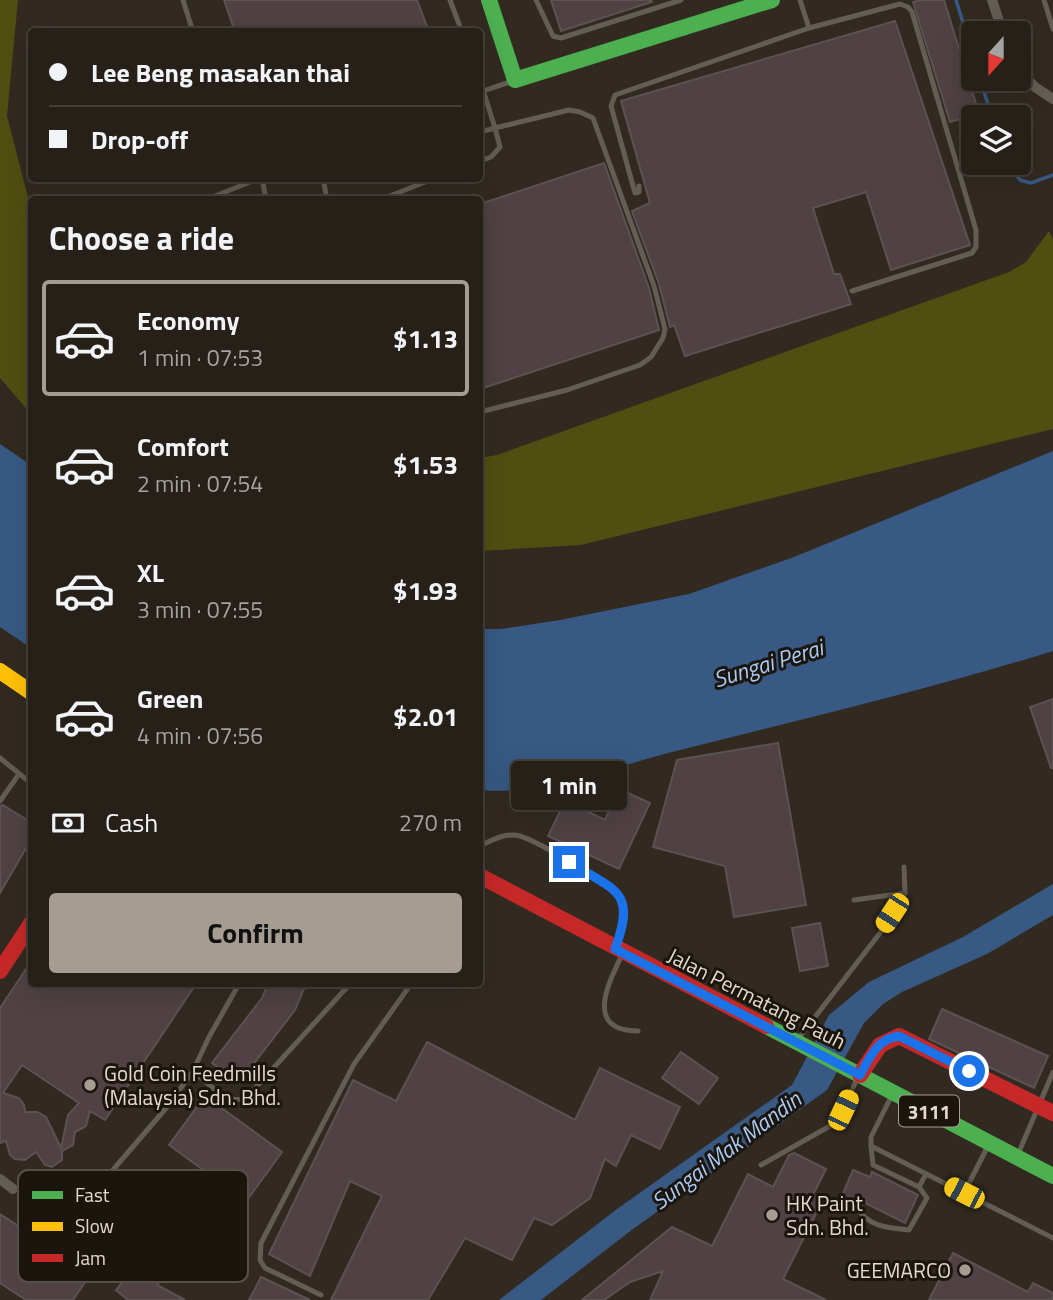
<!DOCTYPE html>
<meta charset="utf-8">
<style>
body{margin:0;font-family:"Titillium Web",sans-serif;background:#2e2822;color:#f1f3f6;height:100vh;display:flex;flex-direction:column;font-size:26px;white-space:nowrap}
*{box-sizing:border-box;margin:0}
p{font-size:23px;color:#a4a3a2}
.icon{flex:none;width:38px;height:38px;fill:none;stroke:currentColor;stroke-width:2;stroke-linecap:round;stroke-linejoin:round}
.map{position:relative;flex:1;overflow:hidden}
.drawer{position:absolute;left:28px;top:196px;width:455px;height:791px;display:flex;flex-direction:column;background:#262019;border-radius:7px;box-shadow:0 7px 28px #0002,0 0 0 2px #423e38}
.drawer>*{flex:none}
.top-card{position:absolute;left:28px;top:28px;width:455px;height:154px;border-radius:7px;box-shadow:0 7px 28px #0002,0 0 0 2px #423e38;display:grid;align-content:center;height:154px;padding:0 21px;background:#262019}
.needle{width:46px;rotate:201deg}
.tools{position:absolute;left:961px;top:21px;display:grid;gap:14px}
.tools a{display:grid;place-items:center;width:70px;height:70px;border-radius:7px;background:#262019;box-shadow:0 7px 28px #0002,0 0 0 2px #423e38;font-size:35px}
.end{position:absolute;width:32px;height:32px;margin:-16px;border:9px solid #1a73e8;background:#fff;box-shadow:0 0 0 4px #fff}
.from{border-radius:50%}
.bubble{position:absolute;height:49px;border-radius:7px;background:#262019;box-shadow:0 7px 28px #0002,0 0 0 2px #423e38;font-size:23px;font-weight:700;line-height:49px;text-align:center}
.car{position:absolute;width:21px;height:42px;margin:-21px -10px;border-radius:9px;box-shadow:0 0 5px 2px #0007;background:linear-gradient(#f5c518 24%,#345 0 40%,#f5c518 0 76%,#345 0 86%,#f5c518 0)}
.top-card b{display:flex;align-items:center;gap:24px;height:66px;font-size:26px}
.top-card b+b{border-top:2px solid #423e38}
.top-card i{width:18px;height:18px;background:#f1f3f6}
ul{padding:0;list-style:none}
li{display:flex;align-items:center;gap:21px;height:116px;margin:0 14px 10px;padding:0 7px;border:4px solid transparent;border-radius:7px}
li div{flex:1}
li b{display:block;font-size:26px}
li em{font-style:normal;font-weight:700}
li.current{border-color:#a59c92}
li>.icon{width:63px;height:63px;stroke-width:1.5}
h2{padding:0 21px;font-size:32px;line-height:84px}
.pay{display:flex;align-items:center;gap:18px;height:77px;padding:0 21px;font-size:26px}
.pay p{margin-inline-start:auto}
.button{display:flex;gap:14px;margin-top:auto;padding:14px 21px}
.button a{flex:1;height:80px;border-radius:7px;background:#a59c92;color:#111;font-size:28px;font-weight:700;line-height:80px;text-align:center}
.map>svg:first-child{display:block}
</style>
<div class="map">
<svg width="1053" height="1300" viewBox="0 0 1053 1300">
<rect width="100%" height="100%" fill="#322a21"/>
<g fill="#4f4f12">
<polygon points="0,0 18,0 7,116 31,209 31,414 0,378"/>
<polygon points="1049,231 1053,240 1053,429 581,545 480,551 480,458 497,455 1009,272 1026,262"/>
</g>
<g fill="#375984">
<polygon points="0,444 31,465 31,648 0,627"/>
<path d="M1053 451V651C927 690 799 720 672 752 609 768 545 796 480 790V629H501L560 620 689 594 794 557Z"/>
<polygon points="1053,884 1053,915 987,954 902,992 883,1004 864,1023 827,1090 633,1229 541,1300 499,1300 617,1209 792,1085 829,1015 869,982 963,937"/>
</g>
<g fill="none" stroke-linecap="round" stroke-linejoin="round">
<g stroke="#375984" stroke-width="3.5">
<polyline points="956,0 973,55"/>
<polyline points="980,79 992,117"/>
<polyline points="1008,163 1020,180 1031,183 1053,175"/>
</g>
</g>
<g fill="#4f4144" stroke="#5b5352" stroke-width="2" fill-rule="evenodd">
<polygon points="224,0 417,0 429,32 235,32"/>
<polygon points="551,0 651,0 652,2 561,31"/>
<polygon points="922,0 944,0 979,113 950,122 913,2"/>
<polygon points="895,21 970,245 891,270 866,192 813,208 834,274 840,274 851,304 685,356 674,325 670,327 659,284 632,211 650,203 621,101"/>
<polygon points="604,163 649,288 659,330 480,389 480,204"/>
<polygon points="1053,699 1053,768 1051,768 1030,707"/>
<polygon points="778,743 806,905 734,917 725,866 653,847 677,760"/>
<polygon points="619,789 650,803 619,869 548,836 565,801 605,820"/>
<polygon points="3,805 32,823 32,838 0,893 0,806"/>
<polygon points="820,923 828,966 800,971 792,928"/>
<path d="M32 960V984H196L105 1120 90 1111 86 1126 75 1132 73 1145 62 1151V1160L52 1167 45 1165 36 1152 25 1160 15 1159 10 1155 6 1141 0 1143V1008ZM22 1065 79 1103 68 1115 61 1148 46 1117 37 1112H25L24 1105 19 1098 3 1093Z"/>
<polygon points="268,984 306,984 295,1010 239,1083 212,1063 262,998"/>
<polygon points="942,1009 1048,1056 1034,1088 929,1039"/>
<polygon points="427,1042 575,1120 600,1068 680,1107 660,1149 631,1135 616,1166 605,1159 590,1198 552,1225 534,1218 512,1260 465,1238 428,1300 331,1300 382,1196 350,1181 310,1276 269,1254 353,1080 396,1101"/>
<polygon points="681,1052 718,1078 699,1104 662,1078"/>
<polygon points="205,1096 282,1152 219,1239 190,1217 217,1180 169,1145"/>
<polygon points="794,1153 826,1169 813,1195 823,1200 783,1279 826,1300 650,1300 663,1271 630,1282 604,1300 582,1300 672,1227 712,1246 748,1174 773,1187 789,1155"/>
<polygon points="853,1170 870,1177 872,1172 918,1195 905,1223 867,1204 864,1197 859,1198 855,1204 841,1198"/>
<polygon points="0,1214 91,1273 73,1300 26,1300 0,1283"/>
<polygon points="165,1229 188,1247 157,1285 185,1300 128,1300 116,1290"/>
<polygon points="953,1253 1028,1292 1033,1283 1053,1293 1053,1300 929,1300"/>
<polygon points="261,1277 310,1300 249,1300"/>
</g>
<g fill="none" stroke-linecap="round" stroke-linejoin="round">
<g stroke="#635d55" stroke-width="5">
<polyline points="183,0 193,32"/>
<polyline points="450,0 462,32"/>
<polyline points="536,0 553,36 561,38 681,0"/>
<polyline points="800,0 809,28 900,4 908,7 912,12 976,230 976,247 972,253 852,291"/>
<polyline points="1044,0 1053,29"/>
<polyline points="480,92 513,81"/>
<polyline points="480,132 495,128 500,147 491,157 480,161"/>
<polyline points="262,178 266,200"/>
<polyline points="323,178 327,200"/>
<polyline points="639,186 639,192 635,193 611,106 615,95 809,28"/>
<polyline points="205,200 260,178"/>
<polyline points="380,200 435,178"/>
<polyline points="480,412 567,390 640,365 651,357 663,338 665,329 654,286 593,118 580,112 569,110 495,128 483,90"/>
<polyline points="0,758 32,784"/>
<polyline points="0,801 19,774"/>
<path d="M480 846C492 840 506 832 520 836 538 841 617 887 623 903 629 916 622 932 617 944"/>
<polyline points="854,900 905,893"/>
<path d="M623 953C610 980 582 1031 638 1031"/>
<polyline points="798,1039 880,933 905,893 904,867"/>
<polyline points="193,1071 209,1037 239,984"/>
<polyline points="891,1097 871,1137 871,1146 964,1193 988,1146"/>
<polyline points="871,1146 873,1165 919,1187"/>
<polyline points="1019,1152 1053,1072"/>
<polyline points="761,1165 837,1122 858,1077"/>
<polyline points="964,1193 1053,1238"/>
<path d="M862 1202 858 1209C868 1227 891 1228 909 1230L927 1198 919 1187 926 1174"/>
<path d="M99 1262 108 1182 112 1171 167 1107 193 1071C207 1082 227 1106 246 1098L350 984"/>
<polyline points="321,1295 265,1268 260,1260 261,1243 354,1064 411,984"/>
</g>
<g stroke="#635d55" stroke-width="10">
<polyline points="992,0 1003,33"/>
<polyline points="1018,71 1035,87 1053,99"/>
<polyline points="0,1179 13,1189"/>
</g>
<g stroke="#4caf50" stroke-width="16">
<polyline points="489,0 515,80 772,0"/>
<polyline points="766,1026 1053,1176"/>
</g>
<polyline stroke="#ffc107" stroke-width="16" points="0,671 32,693"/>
<g stroke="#c62828" stroke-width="16">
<polyline points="480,876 766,1026"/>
<polyline points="0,971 32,922"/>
<polyline points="860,1075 880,1045 899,1036 1053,1113"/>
</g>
</g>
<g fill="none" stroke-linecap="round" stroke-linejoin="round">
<path stroke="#1a73e8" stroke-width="9" d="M569 862C615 891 637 890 615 949L860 1075C870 1057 877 1039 899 1036L969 1071"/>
</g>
<g fill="#a59c92" stroke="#1b150d" stroke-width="2.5">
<circle cx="90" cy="1085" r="7"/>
<circle cx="772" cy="1215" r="7"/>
<circle cx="965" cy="1270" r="7"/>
</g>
<g text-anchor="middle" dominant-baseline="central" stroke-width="6" stroke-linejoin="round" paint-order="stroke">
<rect fill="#1b150d" stroke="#a79e95" stroke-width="2" x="899" y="1095.5" width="60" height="31" rx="5"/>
<g font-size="19" font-weight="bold" fill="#e3d9cf">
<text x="929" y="1111">3111</text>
</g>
<g font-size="21" fill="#e3d9cf" stroke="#1b150d">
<text transform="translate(757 998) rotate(27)">Jalan Permatang Pauh</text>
</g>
<g font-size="21" fill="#e3d9cf" stroke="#1b150d" text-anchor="start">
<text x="104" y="1073">Gold Coin Feedmills<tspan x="104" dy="24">(Malaysia) Sdn. Bhd.</tspan></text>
<text x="786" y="1203">HK Paint<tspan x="786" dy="24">Sdn. Bhd.</tspan></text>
<text x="951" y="1270" text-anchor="end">GEEMARCO</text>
</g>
<g font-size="23" font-style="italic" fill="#a8caf6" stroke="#1b150d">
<text transform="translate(768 663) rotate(-17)">Sungai Perai</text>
<text transform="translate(726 1150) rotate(-37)">Sungai Mak Mandin</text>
</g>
</g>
<rect x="18" y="1170" width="230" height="112" rx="10" fill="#1b150d" stroke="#575047" stroke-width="2"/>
<rect x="32" y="1191" width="31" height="8" fill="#4caf50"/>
<rect x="32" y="1222" width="31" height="9" fill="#ffc107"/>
<rect x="32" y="1254" width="31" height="8" fill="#c62828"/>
<g font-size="19" fill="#e3d9cf">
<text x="75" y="1202">Fast</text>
<text x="75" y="1233">Slow</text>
<text x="75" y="1265">Jam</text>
</g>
</svg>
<div class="tools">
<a><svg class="needle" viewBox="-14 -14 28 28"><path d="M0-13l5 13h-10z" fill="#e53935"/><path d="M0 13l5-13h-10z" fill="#a4a3a2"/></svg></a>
<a><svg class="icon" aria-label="layers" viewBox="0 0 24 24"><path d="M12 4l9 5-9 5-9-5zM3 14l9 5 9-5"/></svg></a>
</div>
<i class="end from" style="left:969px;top:1071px"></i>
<i class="end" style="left:569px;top:862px"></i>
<div class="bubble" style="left:511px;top:761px;width:116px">1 min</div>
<i class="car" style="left:892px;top:913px;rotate:213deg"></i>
<i class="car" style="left:843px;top:1110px;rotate:25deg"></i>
<i class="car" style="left:964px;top:1193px;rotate:297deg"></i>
<div class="top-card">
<b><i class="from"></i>Lee Beng masakan thai</b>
<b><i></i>Drop-off</b>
</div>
<section class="drawer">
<h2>Choose a ride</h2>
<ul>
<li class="current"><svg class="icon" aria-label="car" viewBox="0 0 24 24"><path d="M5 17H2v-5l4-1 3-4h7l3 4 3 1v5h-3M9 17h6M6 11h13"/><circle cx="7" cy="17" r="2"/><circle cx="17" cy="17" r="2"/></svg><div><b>Economy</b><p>1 min · 07:53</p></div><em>$1.13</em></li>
<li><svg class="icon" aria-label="car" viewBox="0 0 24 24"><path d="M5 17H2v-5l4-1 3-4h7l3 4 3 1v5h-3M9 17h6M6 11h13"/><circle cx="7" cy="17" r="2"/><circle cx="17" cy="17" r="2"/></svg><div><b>Comfort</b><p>2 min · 07:54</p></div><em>$1.53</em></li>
<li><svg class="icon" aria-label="car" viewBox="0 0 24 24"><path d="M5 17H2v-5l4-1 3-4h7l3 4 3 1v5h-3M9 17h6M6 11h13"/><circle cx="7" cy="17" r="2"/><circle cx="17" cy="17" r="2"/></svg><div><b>XL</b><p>3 min · 07:55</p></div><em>$1.93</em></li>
<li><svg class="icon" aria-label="car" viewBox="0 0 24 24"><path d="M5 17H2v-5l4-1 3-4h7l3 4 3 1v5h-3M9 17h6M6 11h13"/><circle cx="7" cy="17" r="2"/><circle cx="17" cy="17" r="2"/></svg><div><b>Green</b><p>4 min · 07:56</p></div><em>$2.01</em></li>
</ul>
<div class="pay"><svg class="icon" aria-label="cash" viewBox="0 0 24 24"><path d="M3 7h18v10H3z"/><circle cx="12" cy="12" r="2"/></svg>Cash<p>270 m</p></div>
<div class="button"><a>Confirm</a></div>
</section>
</div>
